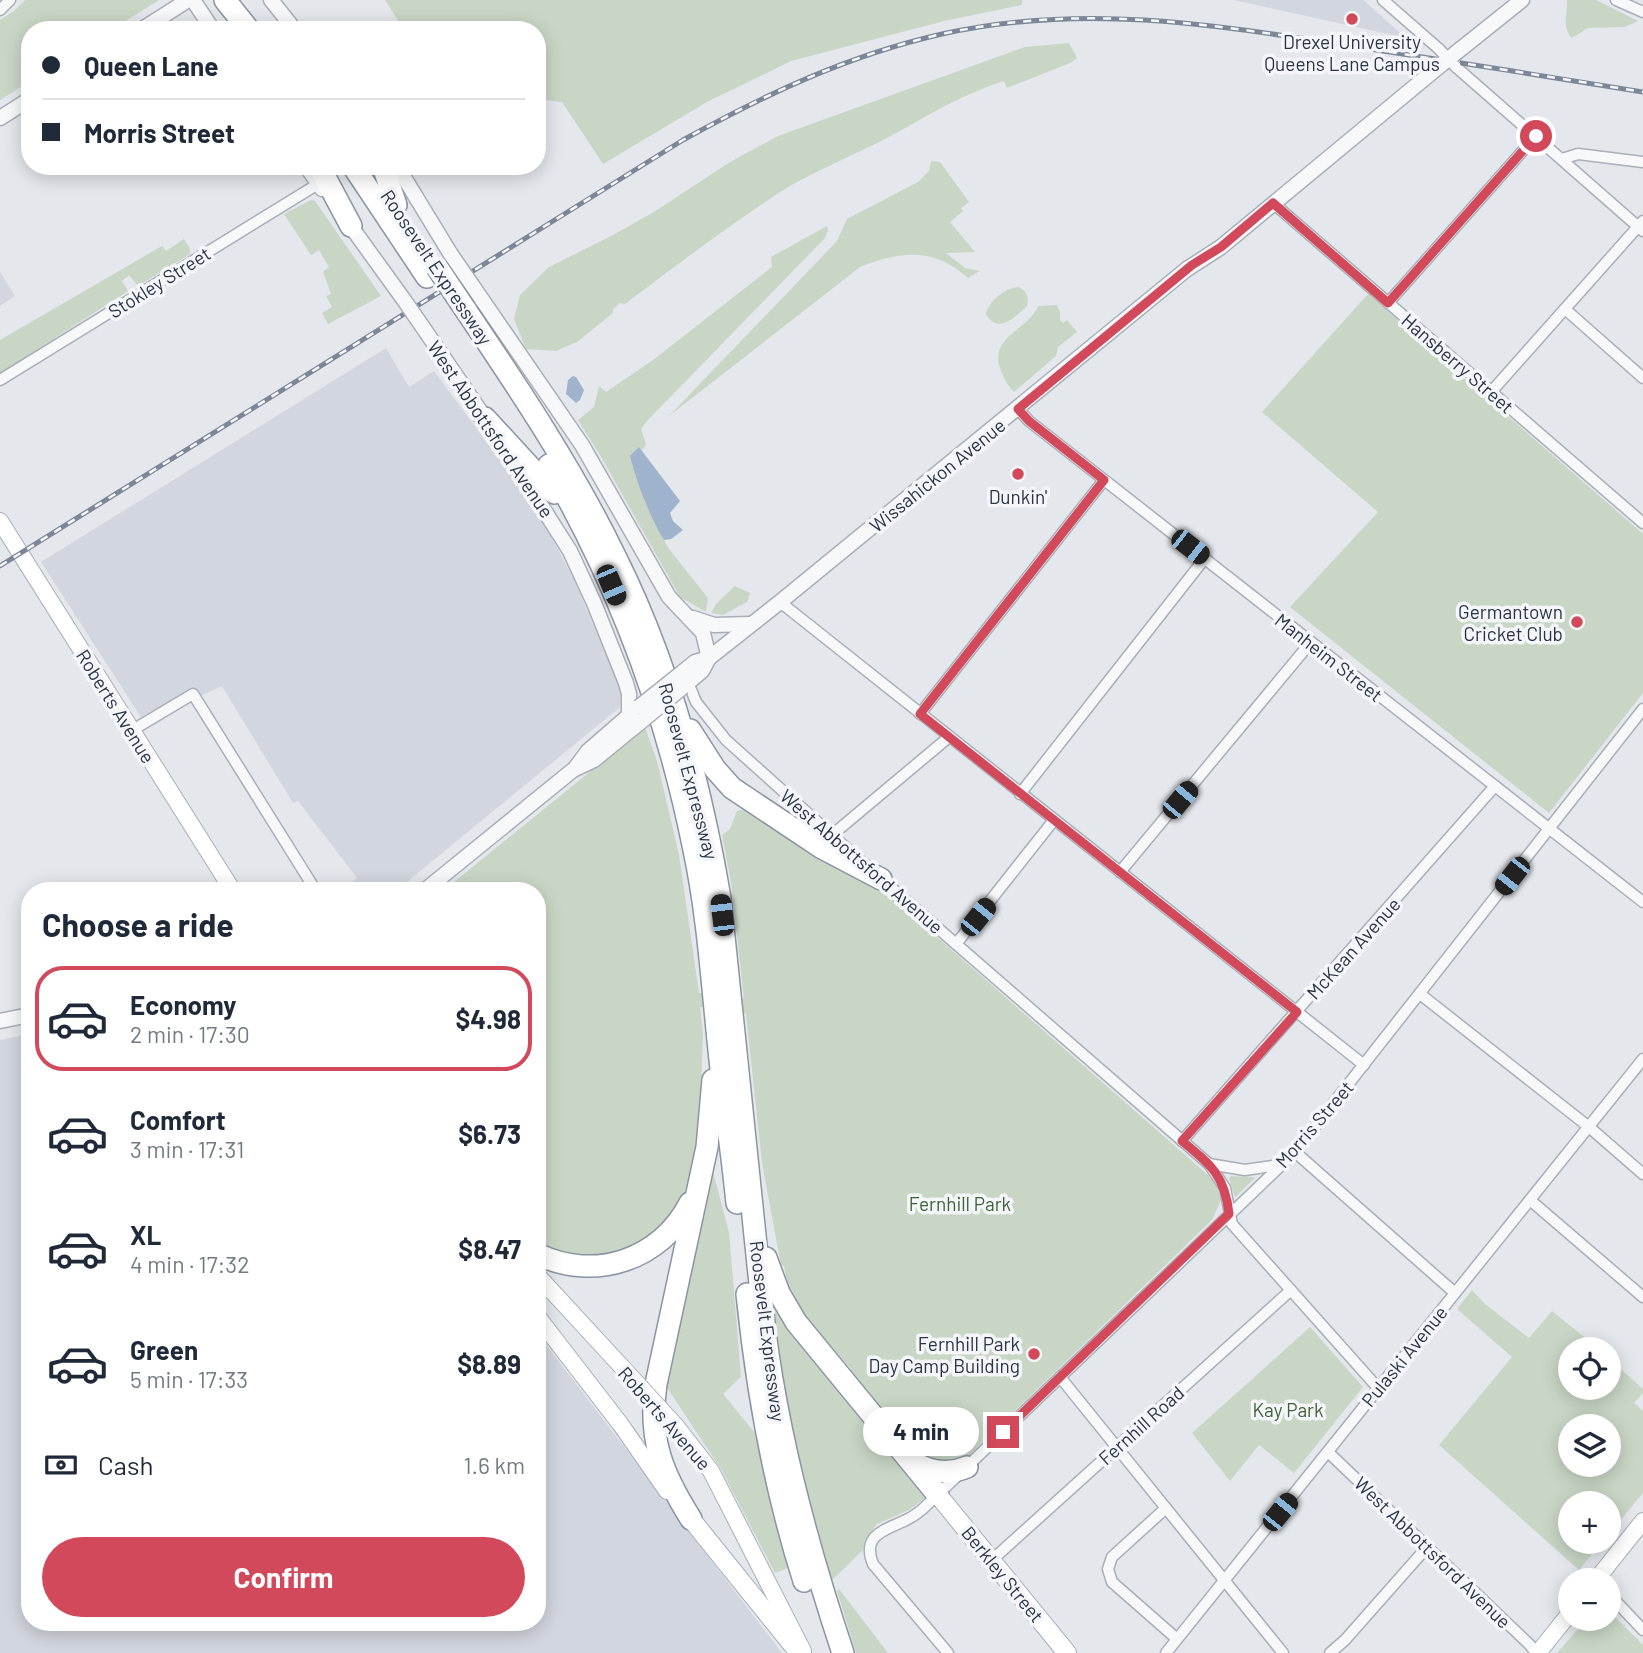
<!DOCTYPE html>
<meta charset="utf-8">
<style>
body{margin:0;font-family:Barlow,sans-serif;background:#f2f2f3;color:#1f2937;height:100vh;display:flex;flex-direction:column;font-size:26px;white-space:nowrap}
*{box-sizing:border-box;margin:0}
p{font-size:23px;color:#747a83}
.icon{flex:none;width:38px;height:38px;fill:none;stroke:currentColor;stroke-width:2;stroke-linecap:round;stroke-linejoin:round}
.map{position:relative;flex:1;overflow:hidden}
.side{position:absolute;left:21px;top:882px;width:525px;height:749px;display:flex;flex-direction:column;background:#fff;border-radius:28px;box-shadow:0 4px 18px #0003}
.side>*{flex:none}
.banner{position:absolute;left:21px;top:21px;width:525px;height:154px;border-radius:28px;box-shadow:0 4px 18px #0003;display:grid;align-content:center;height:154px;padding:0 21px;background:#fff}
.buttons{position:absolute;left:1558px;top:1337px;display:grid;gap:14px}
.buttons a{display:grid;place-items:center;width:63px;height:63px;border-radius:50%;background:#fff;box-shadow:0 4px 18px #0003;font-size:35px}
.end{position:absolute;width:32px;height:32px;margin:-16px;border:9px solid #d1495b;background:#fff;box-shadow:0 0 0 4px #fff}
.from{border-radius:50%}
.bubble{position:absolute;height:49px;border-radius:24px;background:#fff;box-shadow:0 4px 18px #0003;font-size:23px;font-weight:700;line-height:49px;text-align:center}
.car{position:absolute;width:21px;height:42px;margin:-21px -10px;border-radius:9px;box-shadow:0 0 5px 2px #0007;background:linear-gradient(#222 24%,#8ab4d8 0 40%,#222 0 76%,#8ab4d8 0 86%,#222 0)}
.banner b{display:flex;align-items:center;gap:24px;height:66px;font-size:26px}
.banner b+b{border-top:2px solid #e0e1e3}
.banner i{width:18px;height:18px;background:#1f2937}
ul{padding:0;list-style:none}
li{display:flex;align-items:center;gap:21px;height:105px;margin:0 14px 10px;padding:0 7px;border:4px solid transparent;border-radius:28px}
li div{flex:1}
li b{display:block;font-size:26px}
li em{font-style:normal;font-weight:700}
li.current{border-color:#d1495b}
li>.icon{width:63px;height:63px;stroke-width:1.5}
h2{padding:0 21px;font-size:32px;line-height:84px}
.pay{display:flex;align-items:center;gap:18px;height:77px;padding:0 21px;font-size:26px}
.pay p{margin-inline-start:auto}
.primary-button{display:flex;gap:14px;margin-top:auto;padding:14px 21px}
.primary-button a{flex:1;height:80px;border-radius:42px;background:#d1495b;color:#fff;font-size:28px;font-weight:700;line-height:80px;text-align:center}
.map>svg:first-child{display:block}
</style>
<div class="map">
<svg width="1643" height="1653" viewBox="0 0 1643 1653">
<rect width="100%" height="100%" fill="#e4e7ec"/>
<g fill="#d2d6de">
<polygon points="1234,0 1363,0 1406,38"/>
<polygon points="0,272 15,296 0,306"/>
<polygon points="386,348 409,387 434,371 536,509 574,579 621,692 620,707 396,891 354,891 349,884 357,878 298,801 293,803 222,686 200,696 195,688 141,717 41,562"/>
<polygon points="30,1034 30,1622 537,1622 537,1333 782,1653 0,1653 0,1040"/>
</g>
<g fill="#c9d6c5" fill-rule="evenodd">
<polygon points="25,0 159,0 111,30 30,30 30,81 0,100 0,20 14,11"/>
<polygon points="385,0 1022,0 1022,5 944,21 791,61 707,102 603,164 562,102 537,99 537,30 404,30"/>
<path d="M1567 0H1596L1638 21 1625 27 1588 28 1572 38C1561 26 1568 14 1567 0Z"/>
<path d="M1069 43 1077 58 1070 63 1007 88 1004 81C957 96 928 116 885 139 852 156 817 170 785 189 730 224 677 265 625 304L620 303 613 309V313L577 342 556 351 526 349 514 319 520 295 549 267 613 235 654 212 730 162 778 136 1025 47Z"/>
<path d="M931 161 940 162 969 202 961 208 963 211 950 222 975 252 946 253 965 268 980 271 968 278C934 247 900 251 860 267L669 416 837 241 847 219 918 182 929 171Z"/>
<polygon points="311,200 315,201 381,296 328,324 322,313 332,307 326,296 331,294 323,272 329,267 319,250 311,255 284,214"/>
<polygon points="827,226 828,230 825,238 647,421 641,429 646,444 642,450 639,447 664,540 669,549 708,598 706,612 680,597 600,455 578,420 594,407 599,386 606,392 653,360 772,267 771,257"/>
<polygon points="184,239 190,249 190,254 138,286 129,275 122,281 128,291 0,373 0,340 162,246 166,251"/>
<path d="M1019 287C1027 292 1029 297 1027 306 1015 317 998 335 986 314 989 301 1005 288 1019 287Z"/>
<polygon points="1368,294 1643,534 1643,693 1549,813 1290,607 1378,512 1262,412"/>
<path d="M1057 305 1060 312V320L1063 323 1067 320 1077 332 1058 347 1056 356 1014 392C1007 385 1003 377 1000 368 989 336 1029 330 1038 306Z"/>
<polygon points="735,586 750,593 747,602 723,615 711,613 716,604"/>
<polygon points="645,727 657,761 679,855 699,993 744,999 731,882 722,835 730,829 737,811 745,809 888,894 1217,1183 1221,1200 1212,1220 963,1461 924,1463 848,1373 851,1369 804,1316 788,1286 784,1266 781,1265 762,1163 746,1014 700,1007 703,1033 700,1119 689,1189 667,1227 617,1260 537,1249 537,891 443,891"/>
<polygon points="713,1172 729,1232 741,1377 723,1394 754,1432 788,1568 775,1573 721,1469 666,1386 700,1211"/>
<polygon points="1231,1176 1252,1177 1255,1178 1235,1197 1229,1179"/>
<path d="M1472 1290 1485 1304 1529 1338 1552 1311 1599 1349H1570V1388H1608V1358L1643 1389V1393L1634 1403 1643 1411V1493L1608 1535V1503H1570V1542H1602L1579 1570 1439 1445 1512 1357 1457 1309ZM1570 1426H1608V1465H1570Z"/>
<path d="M774 1302 927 1496 909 1510 877 1524 865 1540 863 1550 832 1580C805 1485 782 1401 774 1302Z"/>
<polygon points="1310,1327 1363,1387 1294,1473 1259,1445 1230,1481 1192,1433"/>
<polygon points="839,1589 888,1653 856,1653 837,1591"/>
<polygon points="1608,1610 1643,1645 1643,1653 1557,1653 1587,1619 1608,1619"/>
</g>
<g fill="#9fb4cc">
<polygon points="573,376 576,377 584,390 580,400 576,403 566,394 568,380"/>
<path d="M639 447 680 501 670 513 673 521 683 530 671 539 664 540C649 515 637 484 630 456Z"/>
</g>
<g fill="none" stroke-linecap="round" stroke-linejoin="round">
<g stroke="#a9aeb7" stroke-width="13">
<g id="minor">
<polyline points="1383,0 1439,49"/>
<polyline points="1616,0 1643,12"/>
<polyline points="0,10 10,0"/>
<polyline points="1456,67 1643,231"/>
<polyline points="1562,159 1578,154 1643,162"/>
<polyline points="1273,203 1643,523"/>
<polyline points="1388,303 1536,136"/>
<polyline points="1565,309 1643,378"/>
<polyline points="0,380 318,184"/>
<polyline points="1491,392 1643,221"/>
<polyline points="1018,409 1029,421 1066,450 1643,902"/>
<polyline points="780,602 1364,1065"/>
<polyline points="688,682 696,702 726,740 862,862"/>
<polyline points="920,714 1104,480"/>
<polyline points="131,731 193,694 316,891"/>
<polyline points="1020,794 1205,558"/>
<polyline points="832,835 949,737"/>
<polyline points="1120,872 1311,642"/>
<polyline points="879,877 1209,1164 1225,1188 1232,1224 1378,1388"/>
<polyline points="956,944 1054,820"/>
<polyline points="1420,994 1589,1127 1643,1174"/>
<polyline points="1182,1141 1495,786"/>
<polyline points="1295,1152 1455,1293"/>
<polyline points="1209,1164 1245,1170 1279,1165"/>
<polyline points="1530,1200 1643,1297"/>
<polyline points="1060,1377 1283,1653"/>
<polyline points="1328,1452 1530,1645 1536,1653"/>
<polyline points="1166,1508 1112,1557 1108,1569 1112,1582 1177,1639"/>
<polyline points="992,1560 1291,1290"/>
<polyline points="1608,1593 1643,1630"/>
<path d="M948 1653 873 1564C861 1534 886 1530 906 1520 915 1516 922 1510 929 1503L1295 1152 1643 709"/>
<polyline points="1166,1653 1643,1059"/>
<polyline points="1330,1653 1345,1640 1428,1546"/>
</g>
</g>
<g stroke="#a9aeb7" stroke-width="17">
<g id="tertiary">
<polyline points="193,0 213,30"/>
<polyline points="271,0 295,30"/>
<polyline points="141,30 188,0"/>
<polyline points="1457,52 1522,0"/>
<polyline points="0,118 30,99"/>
<polyline points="306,166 322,189"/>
<polyline points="397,166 450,253"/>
<polyline points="347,221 404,300"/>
<polyline points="483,301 582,445 669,597 703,633 709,658"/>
<polyline points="422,326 489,424"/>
<polyline points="509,455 570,551 594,603 626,683 629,694 629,715"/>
<polyline points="693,618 714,625 751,624"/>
<polyline points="679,675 695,662 709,658 780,602 1187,269 1221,247 1442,64"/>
<polyline points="683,687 702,671 709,658"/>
<polyline points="576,767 588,751 634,711"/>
<polyline points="424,891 573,770 594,760 643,720"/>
<polyline points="0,1021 30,1015"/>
</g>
</g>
<g stroke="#a9aeb7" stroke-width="18">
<g id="secondary">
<polyline points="0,521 233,891"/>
<polyline points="537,1275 633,1379"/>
<polyline points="537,1316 621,1425 667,1491"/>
<polyline points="676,1426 711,1471 803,1651"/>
<polyline points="1596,1580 1643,1521"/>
<polyline points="1538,1653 1570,1613"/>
</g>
</g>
<g stroke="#a3abb8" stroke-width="20">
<g id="primary">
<polyline points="938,1495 1067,1653"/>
<polyline points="691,1519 799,1653"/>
</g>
</g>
<g stroke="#8b94a3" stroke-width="24">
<g id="motorway">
<polyline points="225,0 249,30"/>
<polyline points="319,166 351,226"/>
<polyline points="353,166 427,277"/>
<polyline points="383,166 396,205"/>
<path d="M465 309C519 389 572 468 614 554 668 661 700 780 720 898L765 1332C779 1442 808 1548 843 1653"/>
<polyline points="485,418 554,493"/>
<path d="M549 465C619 585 667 715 694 850 708 916 712 983 719 1050 724 1101 732 1152 737 1203"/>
<polyline points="690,730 715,769 732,788 822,848 881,879"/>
<path d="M537 1254C595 1282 661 1260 690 1203"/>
<polyline points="766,1258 779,1293 796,1322 938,1495"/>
<path d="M747 1294C757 1392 774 1487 804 1581"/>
<path d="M912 1461C929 1472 948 1475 967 1467"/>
<path d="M691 1519C662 1473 648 1439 656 1384L707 1147 713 1080"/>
</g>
</g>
<use href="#minor" stroke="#f7f8fa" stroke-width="10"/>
<use href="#tertiary" stroke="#f7f8fa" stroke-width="14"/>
<use href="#secondary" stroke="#fff" stroke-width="16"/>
<use href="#primary" stroke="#fff" stroke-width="18"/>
<use href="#motorway" stroke="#fff" stroke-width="21"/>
<g stroke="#7d8696" stroke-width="5">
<path id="rail" d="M0 566 683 140C766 94 849 55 942 34 1082 3 1211 24 1351 46 1448 61 1546 76 1643 92"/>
</g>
<use href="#rail" stroke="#f4f6f9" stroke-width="2.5" stroke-dasharray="8" stroke-linecap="butt"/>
<g stroke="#a9aeb7" stroke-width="13" stroke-linecap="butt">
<polyline id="minor-bridge" points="1439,49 1456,67"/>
</g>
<g stroke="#a9aeb7" stroke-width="17" stroke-linecap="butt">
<g id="tertiary-bridge">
<polyline points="1442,64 1457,52"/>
<polyline points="450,253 483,301"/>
<polyline points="404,300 422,326"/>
<polyline points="639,707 679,675"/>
<polyline points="643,720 683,687"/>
</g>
</g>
<g stroke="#a9aeb7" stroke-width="18" stroke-linecap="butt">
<polyline id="secondary-bridge" points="633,1379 676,1426"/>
</g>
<g stroke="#8b94a3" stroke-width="24" stroke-linecap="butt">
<polyline id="motorway-bridge" points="437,267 465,309"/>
</g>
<use href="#minor-bridge" stroke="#f7f8fa" stroke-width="10"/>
<use href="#tertiary-bridge" stroke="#f7f8fa" stroke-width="14"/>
<use href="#secondary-bridge" stroke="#fff" stroke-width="16"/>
<use href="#motorway-bridge" stroke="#fff" stroke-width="21"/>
</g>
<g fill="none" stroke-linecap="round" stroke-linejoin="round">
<path stroke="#d1495b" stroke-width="9" d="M1003 1432 1229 1214C1225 1175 1210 1164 1182 1141L1297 1012 920 714 1104 480 1029 421 1018 409 1192 265 1221 247 1273 203 1388 303 1536 136"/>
</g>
<g fill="#d1495b" stroke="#f4f6f9" stroke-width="2.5">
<circle cx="1352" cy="19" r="7"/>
<circle cx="1018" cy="474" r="7"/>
<circle cx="1577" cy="622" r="7"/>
<circle cx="1034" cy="1354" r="7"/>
</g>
<g text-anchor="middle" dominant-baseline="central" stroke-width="7" stroke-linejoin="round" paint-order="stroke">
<g font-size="19" fill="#2b3445" stroke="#f4f6f9">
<text x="1352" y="41">Drexel University<tspan x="1352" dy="22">Queens Lane Campus</tspan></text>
<text x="1018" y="496">Dunkin'</text>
<text x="1563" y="611" text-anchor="end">Germantown<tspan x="1563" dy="22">Cricket Club</tspan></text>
<text x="1020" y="1343" text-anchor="end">Fernhill Park<tspan x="1020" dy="22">Day Camp Building</tspan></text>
</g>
<g font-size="19" fill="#2b3445" stroke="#f4f6f9">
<text transform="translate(437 267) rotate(56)">Roosevelt Expressway</text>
<text transform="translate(159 282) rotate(-32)">Stokley Street</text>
<text transform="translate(1458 363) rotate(41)">Hansberry Street</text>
<text transform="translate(491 429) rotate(56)">West Abbottsford Avenue</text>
<text transform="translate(937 475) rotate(-39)">Wissahickon Avenue</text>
<text transform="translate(1329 657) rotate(38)">Manheim Street</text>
<text transform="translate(116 706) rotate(58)">Roberts Avenue</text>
<text transform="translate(689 771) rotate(75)">Roosevelt Expressway</text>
<text transform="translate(862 861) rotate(41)">West Abbottsford Avenue</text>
<text transform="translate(1353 948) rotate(-48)">McKean Avenue</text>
<text transform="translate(1314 1124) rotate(-49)">Morris Street</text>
<text transform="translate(768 1331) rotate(83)">Roosevelt Expressway</text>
<text transform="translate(1404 1356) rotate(-51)">Pulaski Avenue</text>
<text transform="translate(665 1418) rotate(49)">Roberts Avenue</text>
<text transform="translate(1141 1425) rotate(-42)">Fernhill Road</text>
<text transform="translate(1433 1552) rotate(44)">West Abbottsford Avenue</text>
<text transform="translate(1003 1574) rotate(51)">Berkley Street</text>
</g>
<g font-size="19" fill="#3f6138" stroke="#f4f6f9">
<text x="960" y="1203">Fernhill Park</text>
<text x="1288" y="1409">Kay Park</text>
</g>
</g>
</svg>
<div class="buttons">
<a><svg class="icon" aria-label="locate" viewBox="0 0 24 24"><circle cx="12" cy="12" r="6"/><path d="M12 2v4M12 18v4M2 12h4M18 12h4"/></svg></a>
<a><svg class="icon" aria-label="layers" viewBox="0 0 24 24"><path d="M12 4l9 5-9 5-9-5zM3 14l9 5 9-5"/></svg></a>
<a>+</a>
<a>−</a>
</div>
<i class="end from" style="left:1536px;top:136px"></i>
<i class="end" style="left:1003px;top:1432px"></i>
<div class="bubble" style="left:863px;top:1407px;width:116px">4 min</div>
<i class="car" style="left:1190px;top:547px;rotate:128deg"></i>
<i class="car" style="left:611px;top:585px;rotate:157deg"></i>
<i class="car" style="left:1180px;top:800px;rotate:40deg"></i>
<i class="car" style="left:1512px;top:876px;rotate:218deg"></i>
<i class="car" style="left:722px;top:915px;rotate:353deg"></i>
<i class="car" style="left:978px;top:917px;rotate:39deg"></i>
<i class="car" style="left:1280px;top:1512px;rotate:39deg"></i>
<div class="banner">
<b><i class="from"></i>Queen Lane</b>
<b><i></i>Morris Street</b>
</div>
<section class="side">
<h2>Choose a ride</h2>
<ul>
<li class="current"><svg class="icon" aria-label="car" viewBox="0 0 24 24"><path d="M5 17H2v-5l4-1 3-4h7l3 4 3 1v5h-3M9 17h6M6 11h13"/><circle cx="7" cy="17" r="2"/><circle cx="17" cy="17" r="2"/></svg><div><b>Economy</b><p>2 min · 17:30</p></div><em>$4.98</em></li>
<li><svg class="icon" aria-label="car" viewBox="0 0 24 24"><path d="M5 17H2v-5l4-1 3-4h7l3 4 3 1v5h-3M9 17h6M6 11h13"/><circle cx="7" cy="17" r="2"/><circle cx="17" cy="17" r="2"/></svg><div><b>Comfort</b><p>3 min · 17:31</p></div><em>$6.73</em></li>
<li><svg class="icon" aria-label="car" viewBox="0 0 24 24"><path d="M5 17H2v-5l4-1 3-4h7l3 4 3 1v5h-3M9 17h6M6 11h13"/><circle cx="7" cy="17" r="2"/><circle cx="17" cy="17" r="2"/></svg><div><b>XL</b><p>4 min · 17:32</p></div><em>$8.47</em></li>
<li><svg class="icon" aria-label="car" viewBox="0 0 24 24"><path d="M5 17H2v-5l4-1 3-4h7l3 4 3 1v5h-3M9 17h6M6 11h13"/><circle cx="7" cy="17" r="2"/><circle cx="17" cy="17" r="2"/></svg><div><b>Green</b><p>5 min · 17:33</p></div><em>$8.89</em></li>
</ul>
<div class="pay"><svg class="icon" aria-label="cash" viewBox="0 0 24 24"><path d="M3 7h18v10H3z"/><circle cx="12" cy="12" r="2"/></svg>Cash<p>1.6 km</p></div>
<div class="primary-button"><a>Confirm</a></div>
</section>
</div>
